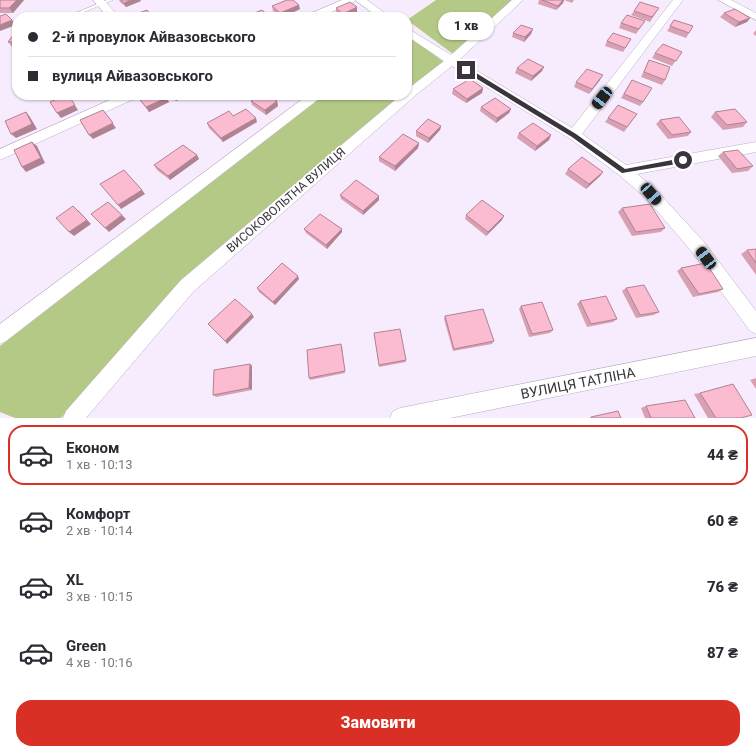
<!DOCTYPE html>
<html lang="uk">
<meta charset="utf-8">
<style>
body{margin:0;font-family:Roboto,sans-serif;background:#f7f7f7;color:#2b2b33;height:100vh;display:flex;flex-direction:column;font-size:15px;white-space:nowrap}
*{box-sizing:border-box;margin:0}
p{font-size:13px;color:#7c7c81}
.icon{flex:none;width:22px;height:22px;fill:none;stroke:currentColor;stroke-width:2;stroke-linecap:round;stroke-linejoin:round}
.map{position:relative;height:418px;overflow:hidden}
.sheet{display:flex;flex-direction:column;background:#fff;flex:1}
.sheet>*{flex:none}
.banner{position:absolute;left:12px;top:12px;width:400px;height:88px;border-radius:16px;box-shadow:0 1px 3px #0004;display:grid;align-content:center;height:88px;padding:0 16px;background:#fff}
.end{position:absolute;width:18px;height:18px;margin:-9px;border:5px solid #3a343d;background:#fff;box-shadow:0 0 0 2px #fff}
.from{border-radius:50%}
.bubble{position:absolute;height:28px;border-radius:14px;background:#fff;box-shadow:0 1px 3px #0004;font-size:13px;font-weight:800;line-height:28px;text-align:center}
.car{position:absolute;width:12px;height:24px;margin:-12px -6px;border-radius:5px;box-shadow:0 0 3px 1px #0007;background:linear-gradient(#222 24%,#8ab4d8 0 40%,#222 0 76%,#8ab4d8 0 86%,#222 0)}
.banner b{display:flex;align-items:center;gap:14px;height:38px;font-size:15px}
.banner b+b{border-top:1px solid #e1e1e2}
.banner i{width:10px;height:10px;background:#2b2b33}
ul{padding:7px 0 0;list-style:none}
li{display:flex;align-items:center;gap:12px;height:60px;margin:0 8px 6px;padding:0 8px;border:2px solid transparent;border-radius:16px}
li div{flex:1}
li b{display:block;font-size:15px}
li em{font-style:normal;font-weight:800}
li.current{border-color:#d93025}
li>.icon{width:36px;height:36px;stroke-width:1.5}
.action{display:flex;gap:8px;margin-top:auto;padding:8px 16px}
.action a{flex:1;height:46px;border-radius:16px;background:#d93025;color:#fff;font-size:16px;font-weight:800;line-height:46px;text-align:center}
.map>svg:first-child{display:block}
</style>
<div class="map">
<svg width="756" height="418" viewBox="0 0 756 418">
<rect width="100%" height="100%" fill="#f7ecfe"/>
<g fill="#b5c986">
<polygon points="436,0 512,0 453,54 407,20"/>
<polygon points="407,35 444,62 407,93"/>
<polygon points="324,95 405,95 182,282 61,418 15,418 0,412 0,346"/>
</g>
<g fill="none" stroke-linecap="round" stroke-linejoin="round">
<g stroke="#bbadc3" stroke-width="1">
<polygon id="service" points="107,0 113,0 72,17 66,17"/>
</g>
<g stroke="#bbadc3" stroke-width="1">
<g id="minor">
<polygon points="93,0 104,0 119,17 108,17"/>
<polygon points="342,0 355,0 354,2 320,17 306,17 307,15"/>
<polygon points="355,0 367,0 390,17 378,17"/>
<polygon points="512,0 523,0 459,60 572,128 673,0 683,0 582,134 626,165 756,142 756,152 637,174 656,190 704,242 756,311 756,334 750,331 692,252 646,198 619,175 569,138 452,66 417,94 193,292 86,418 63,418 66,411 181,280 401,95 407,95 407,90 409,88 444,61 407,36 407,28 451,55"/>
<polygon points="718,0 731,0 756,13 756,20"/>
<polygon points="121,95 138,95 136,98 0,160 0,149"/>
<polygon points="308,95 322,95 320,98 6,341 0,344 0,324"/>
<polygon points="756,338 756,356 450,418 390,418 393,411 400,408"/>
</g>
</g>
<use href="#service" fill="#fff" fill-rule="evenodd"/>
<use href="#minor" fill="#fff" fill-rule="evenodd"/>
</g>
<g fill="#d8a1b3">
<polygon points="0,0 24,0 13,13 0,13"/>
<polygon points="119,0 140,0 141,1 126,7 120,2"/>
<polygon points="539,0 574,0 572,3 564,0 563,3 556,10 538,4"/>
<polygon points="272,6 300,9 283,17 280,17 273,11"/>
<polygon points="357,7 357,12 346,17 342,17 336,13 336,8"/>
<polygon points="659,8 650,22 631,15 634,11"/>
<polygon points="724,13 750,18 747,22 735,27 720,17"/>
<polygon points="674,20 689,33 686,38 667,31"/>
<polygon points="645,21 636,34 619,28 621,23"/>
<polygon points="533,29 531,34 524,42 512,37 513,33"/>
<polygon points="17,30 17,47 12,47 8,42"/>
<polygon points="756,30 756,36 753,34"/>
<polygon points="607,41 628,44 623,52 605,46"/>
<polygon points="682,52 672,66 652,58 655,53"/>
<polygon points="649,60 665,80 662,85 641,77"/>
<polygon points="544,67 542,71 531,81 515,73 517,68"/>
<polygon points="600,80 589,94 574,87 576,82"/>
<polygon points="632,80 643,102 640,106 621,98"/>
<polygon points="483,88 482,93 466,103 452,94 453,89"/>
<polygon points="136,95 166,98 169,102 149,112"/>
<polygon points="170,95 189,95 176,101"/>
<polygon points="251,101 277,101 278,106 266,115 252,105"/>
<polygon points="481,107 511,109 509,113 496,123 480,111"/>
<polygon points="715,112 747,122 743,127 723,130 711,117"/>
<polygon points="637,114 624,132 605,122 608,118"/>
<polygon points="233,116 257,122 223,142 209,128 207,123"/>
<polygon points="660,120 691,132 688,136 668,139 656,124"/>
<polygon points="441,126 440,130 428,143 416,136 416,131"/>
<polygon points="519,133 551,135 549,140 535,151 517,138"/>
<polygon points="419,143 418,148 395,171 379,161 379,157"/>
<polygon points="723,152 753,166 748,171 732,173 718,156"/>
<polygon points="197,155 199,159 170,180 157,170 154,165"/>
<polygon points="568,169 603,172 600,176 586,189 565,174"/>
<polygon points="340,195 379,200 363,215 341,199"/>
<polygon points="622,208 665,228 661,232 632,236 618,212"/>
<polygon points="466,215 502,220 486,236 465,219"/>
<polygon points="304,229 342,232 327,249 306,233"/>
<polygon points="756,249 756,275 741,254 747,250"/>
<polygon points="681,268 723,289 718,292 693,297 677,271"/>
<polygon points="299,279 275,305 259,292 257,288"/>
<polygon points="626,288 659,312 654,315 636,318 622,291"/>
<polygon points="580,301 617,319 613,322 587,327 577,304"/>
<polygon points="521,306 553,330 550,333 529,337 519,309"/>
<polygon points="445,316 494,341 492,344 453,351 444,319"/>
<polygon points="374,333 406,360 406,362 379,367"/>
<polygon points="342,346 345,373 310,380 309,378"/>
<polygon points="250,364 252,366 252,390 216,397 213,395"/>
<polygon points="756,378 756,389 750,380"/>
<polygon points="700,393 741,418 708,418 694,394"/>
<polygon points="646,406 695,418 645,418 641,408"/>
</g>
<g fill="#b08392">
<polygon points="17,0 24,0 13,13 9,8"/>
<polygon points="131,0 140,0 141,1 126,7 124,3"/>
<polygon points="563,0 564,0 563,3 556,10 558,6"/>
<polygon points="299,5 300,9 283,17 281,17 280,13"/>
<polygon points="357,7 357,12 346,17 343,17 343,14"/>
<polygon points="750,18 747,22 735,27 739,22"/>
<polygon points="12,20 16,25 0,31 0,25"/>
<polygon points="533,29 531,34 524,42 525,37"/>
<polygon points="544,67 542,71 531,81 533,76"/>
<polygon points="603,75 600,80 589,94 592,89"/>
<polygon points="483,88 482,93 466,103 467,99"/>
<polygon points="68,95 78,110 61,118 57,113"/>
<polygon points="95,95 105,95 97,98"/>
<polygon points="177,95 189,95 176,101 173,97"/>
<polygon points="166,98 169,102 149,112 146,107"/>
<polygon points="277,101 278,106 266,115 265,110"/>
<polygon points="511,109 509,113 496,123 497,118"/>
<polygon points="103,110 116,128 93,139 89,135"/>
<polygon points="26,112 30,117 37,129 16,138 11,134"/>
<polygon points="256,118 257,122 223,142 221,138"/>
<polygon points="441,126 440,130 428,143 429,138"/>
<polygon points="551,135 549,140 535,151 537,146"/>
<polygon points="32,142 37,146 45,163 26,172 22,167"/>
<polygon points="419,143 418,148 395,171 395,166"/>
<polygon points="197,155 199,159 170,180 168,176"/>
<polygon points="603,172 600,176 586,189 589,184"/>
<polygon points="142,190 145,194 121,209 118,205"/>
<polygon points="379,196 379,200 363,215 363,211"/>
<polygon points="78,210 91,224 74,236 69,232"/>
<polygon points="122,215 126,219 109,232 105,228"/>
<polygon points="504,216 502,220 486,236 488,232"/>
<polygon points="342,229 342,232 327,249 326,245"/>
<polygon points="298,276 299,279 275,305 273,302"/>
<polygon points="252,314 254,317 227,344 225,341"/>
<polygon points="250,364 252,366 252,390 249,388"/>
</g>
<g fill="#fbbbd0" stroke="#b08392">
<polygon points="0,0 17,0 9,8 0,8"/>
<polygon points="121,0 131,0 124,3"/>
<polygon points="287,0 293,0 299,5 280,13 272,6"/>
<polygon points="542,0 563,0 558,6"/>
<polygon points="350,2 357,7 343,14 336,8"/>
<polygon points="640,2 659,8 652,17 634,11"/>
<polygon points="735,9 750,18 739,22 724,13"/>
<polygon points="147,10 152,16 149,17 131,17 131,16"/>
<polygon points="262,10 270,17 244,17"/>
<polygon points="6,14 12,20 0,25 0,16"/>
<polygon points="627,15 645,21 639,29 621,23"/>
<polygon points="674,20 693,26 689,33 670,26"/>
<polygon points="521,25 533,29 525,37 513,33"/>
<polygon points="17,30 17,42 8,42"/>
<polygon points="613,33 631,39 625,48 607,41"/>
<polygon points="663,44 682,52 676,61 655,53"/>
<polygon points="528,59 544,67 533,76 517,68"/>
<polygon points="649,60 670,67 665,80 644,72"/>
<polygon points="587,69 603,75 592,89 576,82"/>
<polygon points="470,79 483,88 467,99 453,89"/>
<polygon points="632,80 652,88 643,102 624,94"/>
<polygon points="66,95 68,95 75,105 57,113 50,102"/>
<polygon points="136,95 164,95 166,98 146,107"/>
<polygon points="259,95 267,95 277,101 265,110 251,101"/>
<polygon points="495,98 511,109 497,118 481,107"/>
<polygon points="618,105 637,114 627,127 608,118"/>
<polygon points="246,109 256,118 221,138 207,123 229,111 233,116"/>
<polygon points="735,109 747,122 727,125 715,112"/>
<polygon points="103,110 113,123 89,135 80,120"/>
<polygon points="26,112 32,124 11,134 5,121"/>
<polygon points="679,117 691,132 672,135 660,120"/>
<polygon points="428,119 441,126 429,138 416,131"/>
<polygon points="533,123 551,135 537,146 519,133"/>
<polygon points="403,134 419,143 395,166 379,157"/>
<polygon points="32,142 41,158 22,167 14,150"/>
<polygon points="183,145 197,155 168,176 154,165"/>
<polygon points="738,150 753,166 737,169 723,152"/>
<polygon points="582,157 603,172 589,184 568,169"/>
<polygon points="124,170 142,190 118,205 100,184"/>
<polygon points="356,180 379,196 363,211 340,195"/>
<polygon points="482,200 504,216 488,232 466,215"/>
<polygon points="108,202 122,215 105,228 91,214"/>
<polygon points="650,204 665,228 636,232 622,208"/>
<polygon points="73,206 87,220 69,232 56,218"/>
<polygon points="320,214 342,229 326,245 304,229"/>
<polygon points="756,249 756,263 747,250"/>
<polygon points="282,263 298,276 273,302 257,288"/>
<polygon points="706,263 723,289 699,294 681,268"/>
<polygon points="644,285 659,312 640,315 626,288"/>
<polygon points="606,296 617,319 591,324 580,301"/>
<polygon points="235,299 252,314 225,341 208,324"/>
<polygon points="542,302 553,330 532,334 521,306"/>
<polygon points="483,309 494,341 454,349 445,316"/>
<polygon points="400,329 406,360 379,365 374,333"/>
<polygon points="341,344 345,371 309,378 307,350"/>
<polygon points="250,364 249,388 213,395 214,370"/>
<polygon points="733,384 752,415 741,418 716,418 700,393"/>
<polygon points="685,400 695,418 651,418 646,406"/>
<polygon points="618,411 621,418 591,418 591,417"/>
</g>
<polygon fill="#3a343d" points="464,68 468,68 576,134 625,169 683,158 686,160 683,163 622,173 572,137 464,71"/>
<g text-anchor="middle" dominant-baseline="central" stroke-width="3.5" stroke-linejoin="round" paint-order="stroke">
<g font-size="12" fill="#3a343d" stroke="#fefefe">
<text transform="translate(286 200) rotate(-41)">ВИСОКОВОЛЬТНА ВУЛИЦЯ</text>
</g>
<g font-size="14" fill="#3a343d" stroke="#fefefe">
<text transform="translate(578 383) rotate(-11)">ВУЛИЦЯ ТАТЛІНА</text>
</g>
</g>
</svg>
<i class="end from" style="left:683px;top:160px"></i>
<i class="end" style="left:466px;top:70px"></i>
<div class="bubble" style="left:438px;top:12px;width:56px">1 хв</div>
<i class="car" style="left:602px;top:98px;rotate:218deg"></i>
<i class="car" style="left:651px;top:194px;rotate:139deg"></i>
<i class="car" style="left:706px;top:258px;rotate:323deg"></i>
<div class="banner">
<b><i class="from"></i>2-й провулок Айвазовського</b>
<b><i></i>вулиця Айвазовського</b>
</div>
</div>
<section class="sheet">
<ul>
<li class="current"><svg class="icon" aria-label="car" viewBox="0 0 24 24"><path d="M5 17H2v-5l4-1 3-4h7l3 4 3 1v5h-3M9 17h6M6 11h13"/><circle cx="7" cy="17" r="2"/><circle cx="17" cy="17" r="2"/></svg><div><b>Економ</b><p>1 хв · 10:13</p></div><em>44 ₴</em></li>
<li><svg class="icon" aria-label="car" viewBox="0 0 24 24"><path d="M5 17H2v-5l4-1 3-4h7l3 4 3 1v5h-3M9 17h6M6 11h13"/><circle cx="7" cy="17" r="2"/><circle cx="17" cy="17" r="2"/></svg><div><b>Комфорт</b><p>2 хв · 10:14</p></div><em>60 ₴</em></li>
<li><svg class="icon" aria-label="car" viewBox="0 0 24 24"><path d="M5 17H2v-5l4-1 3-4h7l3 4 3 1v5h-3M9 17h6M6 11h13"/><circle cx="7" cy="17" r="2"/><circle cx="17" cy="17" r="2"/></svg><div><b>XL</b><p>3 хв · 10:15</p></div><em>76 ₴</em></li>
<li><svg class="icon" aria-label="car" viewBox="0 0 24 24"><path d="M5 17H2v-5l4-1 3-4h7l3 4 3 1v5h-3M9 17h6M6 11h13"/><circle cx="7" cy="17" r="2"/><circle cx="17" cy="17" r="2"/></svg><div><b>Green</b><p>4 хв · 10:16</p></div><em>87 ₴</em></li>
</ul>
<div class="action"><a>Замовити</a></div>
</section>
